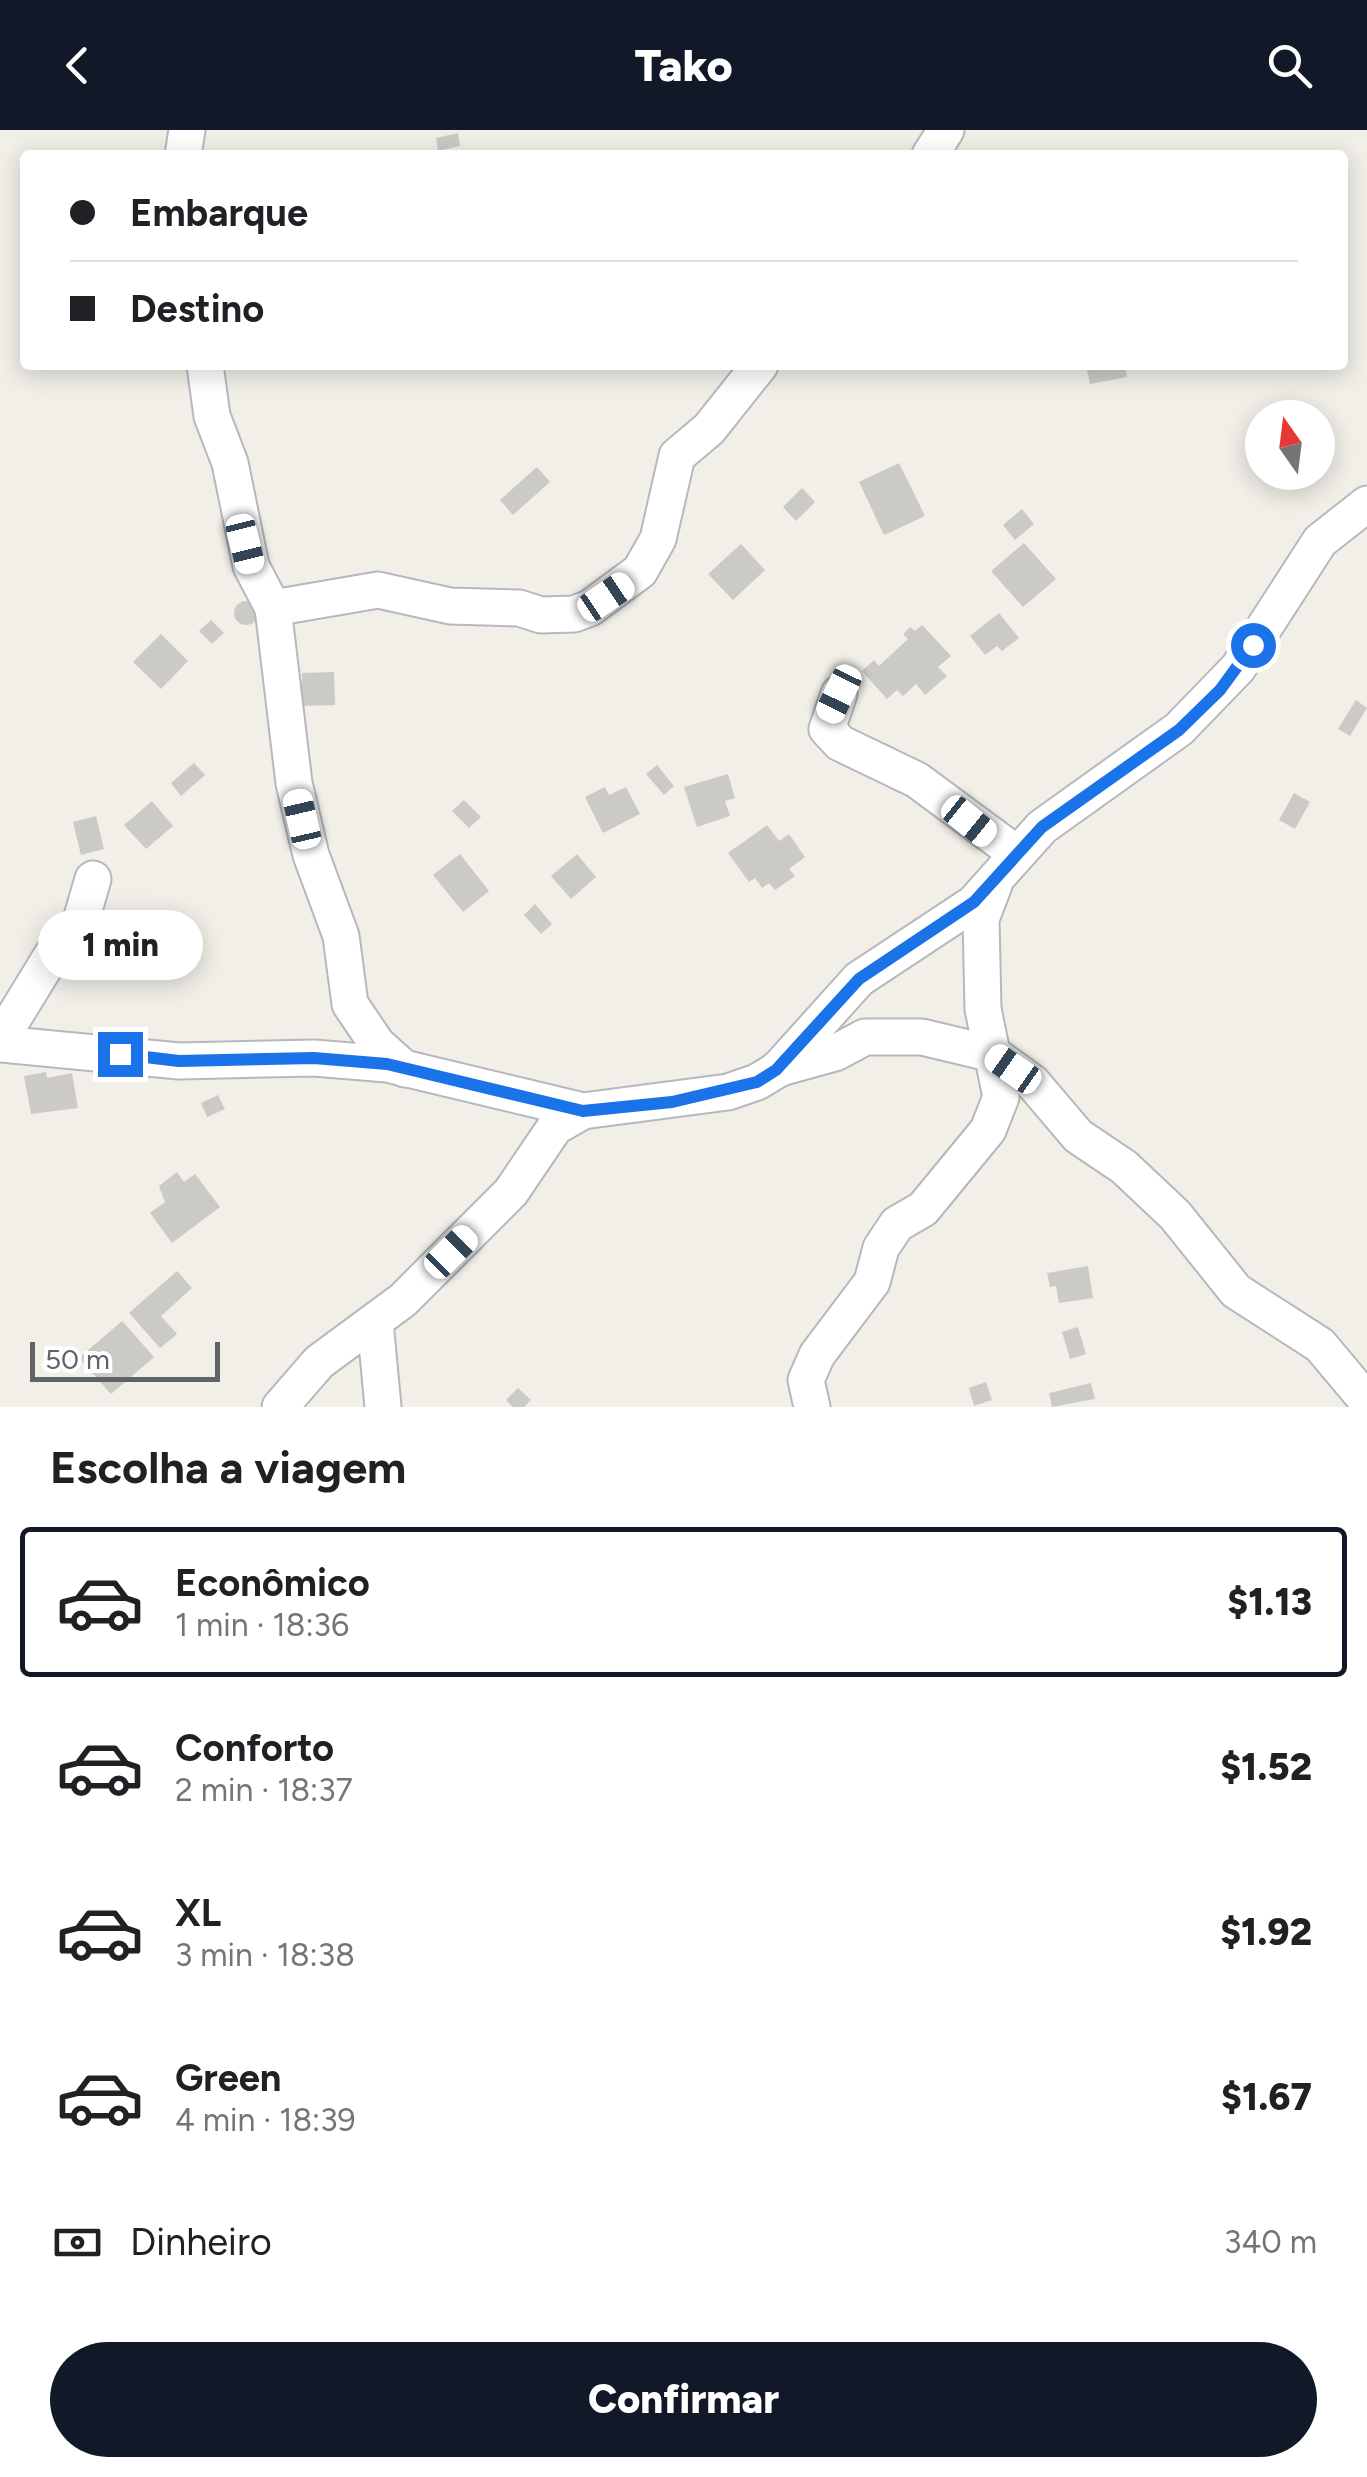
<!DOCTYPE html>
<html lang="pt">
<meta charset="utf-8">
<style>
body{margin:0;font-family:Figtree,sans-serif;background:#f6f6f6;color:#202124;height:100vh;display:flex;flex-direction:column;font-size:38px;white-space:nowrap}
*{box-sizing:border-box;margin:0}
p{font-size:32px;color:#757577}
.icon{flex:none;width:55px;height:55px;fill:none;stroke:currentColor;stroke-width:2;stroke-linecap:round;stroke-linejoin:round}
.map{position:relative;height:1277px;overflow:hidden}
.sheet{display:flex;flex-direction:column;background:#fff;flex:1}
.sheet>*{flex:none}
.guide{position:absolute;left:20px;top:20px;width:1328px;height:220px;border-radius:10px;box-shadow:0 5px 25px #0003;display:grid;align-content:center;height:220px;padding:0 50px;background:#fff}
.needle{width:65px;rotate:346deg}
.controls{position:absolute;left:1245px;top:270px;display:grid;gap:20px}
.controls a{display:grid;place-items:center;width:90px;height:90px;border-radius:50%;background:#fff;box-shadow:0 5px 25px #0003;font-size:50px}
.scale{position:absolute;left:30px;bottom:25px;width:190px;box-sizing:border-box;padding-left:10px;border:5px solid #5f6368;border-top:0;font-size:28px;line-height:35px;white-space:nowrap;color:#5f6368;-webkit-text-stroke:8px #fff;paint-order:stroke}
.end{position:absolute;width:45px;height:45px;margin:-22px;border:12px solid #1a73e8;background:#fff;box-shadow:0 0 0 5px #fff}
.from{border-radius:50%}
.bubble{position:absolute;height:70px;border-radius:35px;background:#fff;box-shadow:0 5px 25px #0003;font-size:32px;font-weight:800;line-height:70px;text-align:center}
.car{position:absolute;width:30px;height:60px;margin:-30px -15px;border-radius:12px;box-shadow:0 0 8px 2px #0007;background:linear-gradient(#fff 24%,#345 0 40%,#fff 0 76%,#345 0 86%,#fff 0)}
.guide b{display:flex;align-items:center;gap:35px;height:95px;font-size:38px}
.guide b+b{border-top:2px solid #e0e0e0}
.guide i{width:25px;height:25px;background:#202124}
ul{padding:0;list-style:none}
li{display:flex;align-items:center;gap:30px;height:150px;margin:0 20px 15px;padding:0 30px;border:5px solid transparent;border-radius:10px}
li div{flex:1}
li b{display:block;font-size:38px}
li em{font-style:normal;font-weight:800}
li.active{border-color:#111827}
li>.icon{width:90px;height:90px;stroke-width:1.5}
h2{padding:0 50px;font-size:45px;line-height:120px}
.pay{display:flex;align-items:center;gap:25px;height:110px;padding:0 50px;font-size:38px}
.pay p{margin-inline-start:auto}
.action{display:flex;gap:20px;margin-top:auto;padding:20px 50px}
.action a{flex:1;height:115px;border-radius:60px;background:#111827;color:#fff;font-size:40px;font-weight:800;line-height:115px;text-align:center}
header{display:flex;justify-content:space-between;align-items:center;height:130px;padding:0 50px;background:#111827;color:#fff;font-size:45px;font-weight:800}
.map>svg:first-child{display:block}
</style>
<header><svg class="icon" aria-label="back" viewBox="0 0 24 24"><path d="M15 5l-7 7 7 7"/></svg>Tako<svg class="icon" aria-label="search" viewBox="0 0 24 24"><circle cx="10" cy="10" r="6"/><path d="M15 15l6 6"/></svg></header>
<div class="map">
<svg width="1367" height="1277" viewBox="0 0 1367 1277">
<rect width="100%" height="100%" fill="#f1efe8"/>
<g fill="#cccac5">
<polygon points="458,3 460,16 438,21 436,8"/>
<polygon points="1086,235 1125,235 1127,247 1090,254"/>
<polygon points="899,333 925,386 884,405 859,352"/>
<polygon points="537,337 550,352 513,385 500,370"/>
<polygon points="802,358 815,372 796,391 783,377"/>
<polygon points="1022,379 1034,394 1015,410 1003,395"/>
<polygon points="1024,413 1056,449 1023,477 991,441"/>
<polygon points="741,414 765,440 733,470 708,444"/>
<circle cx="246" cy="483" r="12"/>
<polygon points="999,483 1019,508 1002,521 997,516 985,525 970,506"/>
<polygon points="211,490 224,503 212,514 199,501"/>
<polygon points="922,495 951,526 938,537 947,546 925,565 916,554 903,566 897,560 887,569 862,541 874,530 879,536 908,509 903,504 910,497 915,501"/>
<polygon points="161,504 188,531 161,559 133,532"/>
<polygon points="334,542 335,575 302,576 302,543"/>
<polygon points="1356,570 1367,578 1350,606 1338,599"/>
<polygon points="194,633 205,645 181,666 171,653"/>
<polygon points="657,635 674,656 664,665 646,644"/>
<polygon points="728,644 735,668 725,671 730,686 697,697 684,657"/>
<polygon points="605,657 609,665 626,657 640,684 603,703 585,667"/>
<polygon points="1294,663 1310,672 1295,699 1279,690"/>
<polygon points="464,670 481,687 469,698 452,681"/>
<polygon points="152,671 173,696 146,719 124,695"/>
<polygon points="96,686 104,719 81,725 73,692"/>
<polygon points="767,695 779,711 789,704 805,727 789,739 795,746 775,760 769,753 762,758 755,748 749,752 728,723"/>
<polygon points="460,724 489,761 463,782 433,745"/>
<polygon points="577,724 596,747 571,769 551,746"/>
<polygon points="535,774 552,794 541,804 524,785"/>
<polygon points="46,942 47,948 72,943 78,978 31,984 24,946"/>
<polygon points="218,965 225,979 207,987 201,973"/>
<polygon points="177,1042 184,1052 195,1044 220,1077 172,1113 150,1083 165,1072 159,1056"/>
<polygon points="1088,1136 1093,1168 1059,1173 1056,1156 1050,1157 1047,1143"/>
<polygon points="177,1141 192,1158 161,1186 177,1204 160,1218 129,1183"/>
<polygon points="122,1191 154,1227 111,1264 79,1228"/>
<polygon points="1078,1197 1086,1224 1070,1229 1062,1202"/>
<polygon points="986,1252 992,1270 974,1276 969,1258"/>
<polygon points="1091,1253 1095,1269 1052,1277 1049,1263"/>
<polygon points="518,1258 531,1270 524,1277 513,1277 506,1270"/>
</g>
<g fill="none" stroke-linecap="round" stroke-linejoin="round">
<g stroke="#b5b8bc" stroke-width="39">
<g id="minor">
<polyline points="183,25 187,0"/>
<polyline points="930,25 946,0"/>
<polyline points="205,235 212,286 230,333 251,436 273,478 294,653 311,725 341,806 350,874 377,914 405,939"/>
<polyline points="273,478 378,460 450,476 519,478 541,485 574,484 590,478 640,441 658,409 677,326 709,299 760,235"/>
<polyline points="839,564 827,599 840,613 917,650 1017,724"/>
<polyline points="0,910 52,825 77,804 93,749"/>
<polyline points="0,914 179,931 314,928 387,934 583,981"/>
<polyline points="777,939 835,923 865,907 922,907 993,924 1033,953 1078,1006 1124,1037 1175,1085 1236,1161 1320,1215 1367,1271"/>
<polyline points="375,1192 383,1277"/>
<polyline points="280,1277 319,1232 403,1170 511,1062 555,997 583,981 728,962 757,952 777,940 859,849 974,773 1042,697 1179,599 1238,538 1320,411 1367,374"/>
<polyline points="812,1277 806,1250 817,1225 872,1152 881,1118 897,1094 923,1079 988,1000 1001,967 983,879 981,789 994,755"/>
</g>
</g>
<use href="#minor" stroke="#fff" stroke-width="35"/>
</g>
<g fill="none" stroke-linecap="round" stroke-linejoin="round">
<polyline stroke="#1a73e8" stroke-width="12" points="120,924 179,931 314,928 387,934 583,981 672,972 757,952 776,940 859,849 974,772 1042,697 1179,600 1220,560 1253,515"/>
</g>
</svg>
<div class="controls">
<a><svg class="needle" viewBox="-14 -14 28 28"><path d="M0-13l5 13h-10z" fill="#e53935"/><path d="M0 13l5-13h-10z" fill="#757577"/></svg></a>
</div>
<div class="scale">50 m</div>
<i class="end from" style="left:1253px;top:515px"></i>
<i class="end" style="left:120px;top:924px"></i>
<div class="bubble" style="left:38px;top:780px;width:165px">1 min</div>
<i class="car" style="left:245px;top:414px;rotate:166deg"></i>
<i class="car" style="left:606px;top:467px;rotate:56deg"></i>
<i class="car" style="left:839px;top:564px;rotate:206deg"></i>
<i class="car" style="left:302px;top:689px;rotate:347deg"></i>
<i class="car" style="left:969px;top:691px;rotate:129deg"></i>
<i class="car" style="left:1013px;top:939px;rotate:305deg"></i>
<i class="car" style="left:451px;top:1122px;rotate:45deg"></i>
<div class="guide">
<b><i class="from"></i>Embarque</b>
<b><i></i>Destino</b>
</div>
</div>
<section class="sheet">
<h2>Escolha a viagem</h2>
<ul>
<li class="active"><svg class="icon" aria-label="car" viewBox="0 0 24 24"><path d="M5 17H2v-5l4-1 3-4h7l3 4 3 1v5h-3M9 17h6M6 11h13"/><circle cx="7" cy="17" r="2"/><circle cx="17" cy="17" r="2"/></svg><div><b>Econômico</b><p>1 min · 18:36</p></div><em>$1.13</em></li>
<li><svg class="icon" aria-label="car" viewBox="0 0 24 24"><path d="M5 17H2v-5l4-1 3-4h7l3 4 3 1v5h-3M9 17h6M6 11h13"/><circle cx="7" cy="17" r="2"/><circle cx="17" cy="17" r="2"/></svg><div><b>Conforto</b><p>2 min · 18:37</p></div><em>$1.52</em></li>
<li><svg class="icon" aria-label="car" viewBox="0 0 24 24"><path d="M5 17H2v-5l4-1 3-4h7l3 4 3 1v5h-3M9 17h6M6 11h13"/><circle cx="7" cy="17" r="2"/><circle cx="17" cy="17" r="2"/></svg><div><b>XL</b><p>3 min · 18:38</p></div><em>$1.92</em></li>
<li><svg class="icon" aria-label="car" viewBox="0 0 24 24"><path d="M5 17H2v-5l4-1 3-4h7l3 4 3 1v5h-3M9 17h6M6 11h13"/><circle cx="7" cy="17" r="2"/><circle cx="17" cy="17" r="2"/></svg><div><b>Green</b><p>4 min · 18:39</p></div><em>$1.67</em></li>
</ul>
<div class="pay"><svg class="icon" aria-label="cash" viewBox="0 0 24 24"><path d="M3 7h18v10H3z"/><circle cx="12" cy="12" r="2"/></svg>Dinheiro<p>340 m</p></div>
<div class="action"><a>Confirmar</a></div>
</section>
